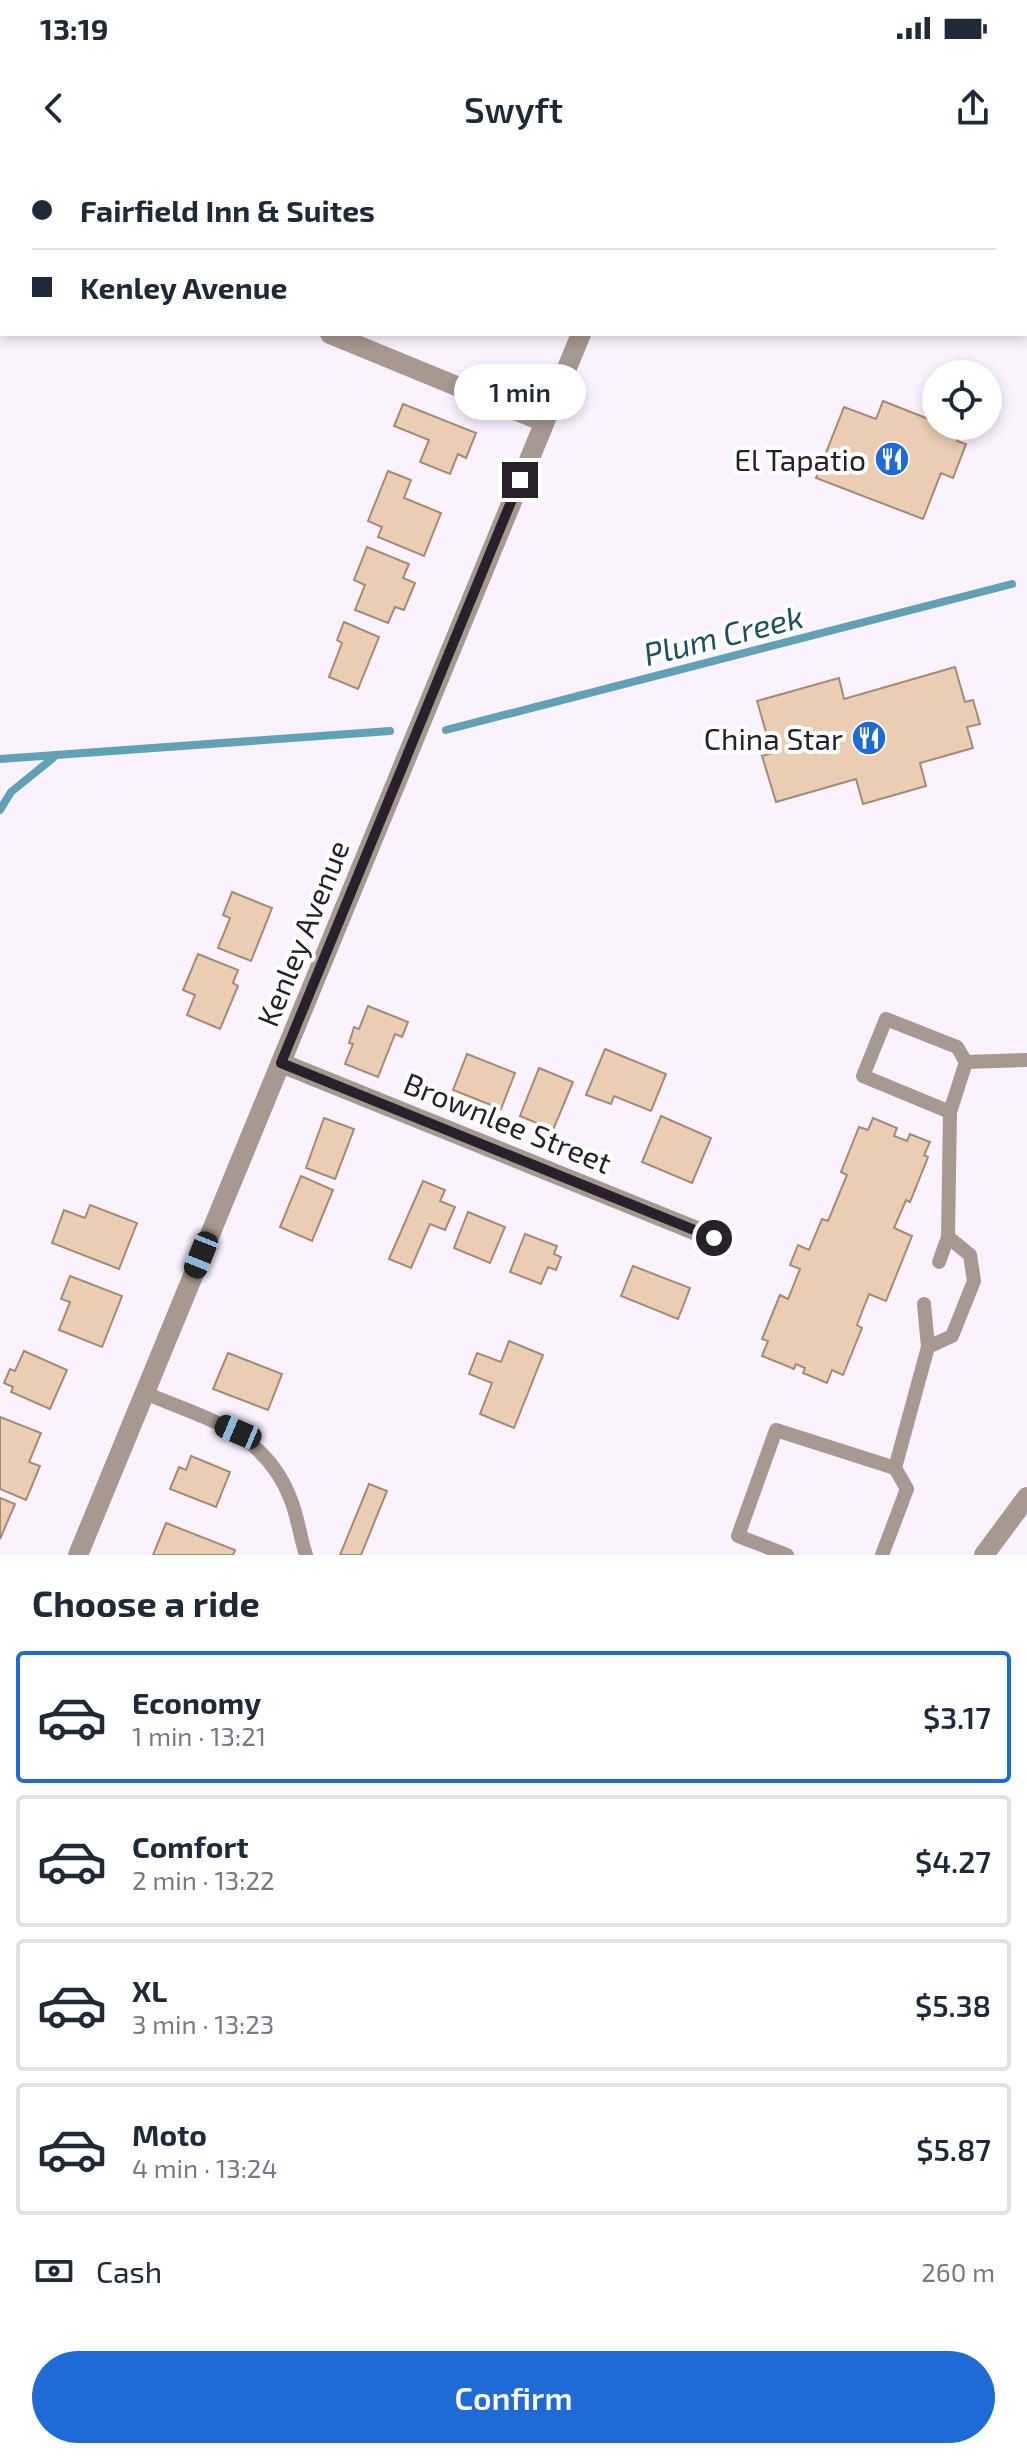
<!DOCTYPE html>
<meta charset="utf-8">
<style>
body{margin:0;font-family:"Exo 2",sans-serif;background:#f6f6f7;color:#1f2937;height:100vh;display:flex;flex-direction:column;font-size:30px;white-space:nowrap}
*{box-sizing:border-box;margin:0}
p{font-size:26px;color:#747a83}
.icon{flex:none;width:44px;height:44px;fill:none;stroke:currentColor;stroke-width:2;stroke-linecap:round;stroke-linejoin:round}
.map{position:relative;height:1395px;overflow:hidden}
.details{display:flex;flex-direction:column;background:#fff;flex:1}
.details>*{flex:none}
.top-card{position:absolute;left:0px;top:0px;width:1028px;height:176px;box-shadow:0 4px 12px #0003;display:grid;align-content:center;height:176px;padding:0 32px;background:#fff}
.buttons{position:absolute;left:922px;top:200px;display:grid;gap:16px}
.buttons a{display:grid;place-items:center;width:80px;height:80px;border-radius:50%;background:#fff;box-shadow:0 4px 12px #0003;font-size:40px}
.end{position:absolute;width:36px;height:36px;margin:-18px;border:10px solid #28202b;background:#fff;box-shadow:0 0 0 4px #fff}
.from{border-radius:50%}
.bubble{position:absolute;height:56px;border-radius:28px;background:#fff;box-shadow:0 4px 12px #0003;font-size:26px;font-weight:600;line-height:56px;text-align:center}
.car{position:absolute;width:24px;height:48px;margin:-24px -12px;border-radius:10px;box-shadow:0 0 6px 2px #0007;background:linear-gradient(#222 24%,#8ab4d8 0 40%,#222 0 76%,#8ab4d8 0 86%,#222 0)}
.top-card b{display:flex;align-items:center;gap:28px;height:76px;font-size:30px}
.top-card b+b{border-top:2px solid #e0e1e3}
.top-card i{width:20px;height:20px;background:#1f2937}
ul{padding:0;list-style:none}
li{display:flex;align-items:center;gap:24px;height:132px;margin:0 16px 12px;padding:0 16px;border:4px solid #e0e1e3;border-radius:8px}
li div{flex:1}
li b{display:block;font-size:30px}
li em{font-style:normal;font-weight:600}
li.on{border-color:#1e6bd6}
li>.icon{width:72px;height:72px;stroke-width:1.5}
h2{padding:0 32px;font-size:36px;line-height:96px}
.pay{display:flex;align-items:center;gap:20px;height:88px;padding:0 32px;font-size:30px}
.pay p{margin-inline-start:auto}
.primary-button{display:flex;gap:16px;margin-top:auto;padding:16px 32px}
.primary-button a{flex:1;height:92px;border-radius:48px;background:#1e6bd6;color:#fff;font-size:32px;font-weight:600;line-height:92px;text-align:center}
.status{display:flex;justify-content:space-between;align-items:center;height:56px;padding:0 40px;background:#fff;direction:ltr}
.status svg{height:22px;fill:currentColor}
header{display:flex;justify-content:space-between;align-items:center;height:104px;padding:0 32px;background:#fff;font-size:36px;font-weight:600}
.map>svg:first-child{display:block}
</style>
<div class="status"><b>13:19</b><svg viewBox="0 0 49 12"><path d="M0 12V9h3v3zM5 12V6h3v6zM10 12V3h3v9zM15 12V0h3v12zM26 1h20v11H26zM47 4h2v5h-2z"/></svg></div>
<header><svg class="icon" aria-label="back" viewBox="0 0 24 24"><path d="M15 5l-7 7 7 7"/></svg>Swyft<svg class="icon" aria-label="share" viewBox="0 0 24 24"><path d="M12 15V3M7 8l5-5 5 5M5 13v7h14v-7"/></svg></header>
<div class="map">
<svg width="1027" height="1395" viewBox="0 0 1027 1395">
<rect width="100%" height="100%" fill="#fbf2ff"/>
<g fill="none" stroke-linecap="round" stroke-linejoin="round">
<g stroke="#61a1b6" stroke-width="8">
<polyline points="446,570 1012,424"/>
<polyline points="0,599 390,571"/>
<polyline points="0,650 11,632 53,598"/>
</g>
</g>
<g fill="#ebcdb3" stroke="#a68a72" stroke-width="2">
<polygon points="749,0 899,0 904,2 748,2"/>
<polygon points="883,241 936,262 936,266 947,266 960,271 957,281 966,284 953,318 941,313 923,359 816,318 844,247 876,259"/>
<polygon points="403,244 476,273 466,298 458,294 450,314 420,302 429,280 394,266"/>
<polygon points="388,311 411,320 404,338 441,353 424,396 378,377 382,367 368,361"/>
<polygon points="367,387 409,404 403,418 415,423 404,450 395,447 388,463 355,450 365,425 354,420"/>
<polygon points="344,462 379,477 358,529 329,517 342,483 337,480"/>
<polygon points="955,507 965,542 973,540 980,564 967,567 973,588 920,603 926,626 863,644 856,619 776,642 762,596 772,593 757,541 839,518 844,539"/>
<polygon points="232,732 272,748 251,801 218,788 230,758 223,755"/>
<polygon points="198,794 238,810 233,823 238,826 220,869 187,855 195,835 183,830"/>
<polygon points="368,846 408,862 402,877 395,874 378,917 345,904 353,884 349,883 354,867 359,869"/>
<polygon points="605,889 666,914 651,951 614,936 611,944 586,935"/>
<polygon points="467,894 515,913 501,949 453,930"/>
<polygon points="539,908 573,922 553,970 520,956"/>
<polygon points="661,956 711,978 692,1023 642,1002"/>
<polygon points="324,958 354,969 335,1019 306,1008"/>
<polygon points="873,958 897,968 894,976 907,981 910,974 930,982 924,995 928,997 910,1042 906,1040 894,1068 912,1076 886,1141 869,1134 857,1165 862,1168 843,1215 832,1210 827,1223 803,1213 805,1208 796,1204 794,1209 762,1196 768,1181 762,1179 780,1135 788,1139 800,1109 790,1105 798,1085 809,1090 822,1059 828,1061 847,1015 841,1012 859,967 868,970"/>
<polygon points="301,1016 333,1030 312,1081 280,1067"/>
<polygon points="423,1021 445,1030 440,1041 455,1047 445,1070 430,1064 411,1108 389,1099"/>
<polygon points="90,1045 137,1063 119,1109 52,1083 64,1050 85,1058"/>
<polygon points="468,1052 505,1067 490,1103 454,1088"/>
<polygon points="525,1074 557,1086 554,1094 561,1097 556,1110 548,1107 541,1124 510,1112"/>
<polygon points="633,1106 690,1128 678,1159 621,1136"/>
<polygon points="70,1116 122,1136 102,1187 59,1170 70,1142 61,1139"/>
<polygon points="509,1181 543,1195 514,1268 480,1254 492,1223 469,1214 477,1193 501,1202"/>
<polygon points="24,1191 67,1210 50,1249 11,1232 13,1227 4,1223 10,1209 15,1211"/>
<polygon points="228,1193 282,1214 268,1250 213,1229"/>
<polygon points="0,1257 41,1273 29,1302 40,1306 26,1340 0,1329"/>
<polygon points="191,1296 230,1312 216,1347 170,1329 179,1307 186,1310"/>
<polygon points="369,1324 387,1331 361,1395 340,1395"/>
<polygon points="0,1338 15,1344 0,1379"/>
<polygon points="166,1363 235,1390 233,1395 153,1395"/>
</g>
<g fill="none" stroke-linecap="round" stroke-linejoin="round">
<g stroke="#a79890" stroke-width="14">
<polyline points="730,2 731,0"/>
<polyline points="955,2 955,0"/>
<polygon points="886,859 957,887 966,902 950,952 863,916"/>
<polyline points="966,902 1027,900"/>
<polyline points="939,1102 948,1077 950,952"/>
<polyline points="928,1187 952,1176 974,1121 970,1095 948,1077"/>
<path d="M145 1233C206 1259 265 1271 291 1340 298 1358 300 1377 306 1395"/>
<polyline points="895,1308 928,1187 924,1144"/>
<polyline points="787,1395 738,1376 776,1270 895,1308 907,1329 882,1395"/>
</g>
<g stroke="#a79890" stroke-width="20">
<polyline points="652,2 652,0"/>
<polyline points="0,41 2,42"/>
<polyline points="1026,154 1027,155"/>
<polyline points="330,174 544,262"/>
<polyline points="281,903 714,1078"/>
<polyline points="78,1395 581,174"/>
<polyline points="984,1395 1027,1337"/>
</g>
</g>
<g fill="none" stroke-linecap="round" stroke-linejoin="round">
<polyline stroke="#28202b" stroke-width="10" points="520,320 281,903 714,1078"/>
</g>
<defs>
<g id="restaurant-disc" transform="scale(1.8)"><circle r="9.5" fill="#1e6bd6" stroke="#fff"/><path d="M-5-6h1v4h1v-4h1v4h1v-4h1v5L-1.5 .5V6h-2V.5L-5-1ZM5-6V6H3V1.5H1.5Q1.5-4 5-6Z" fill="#fff"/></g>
</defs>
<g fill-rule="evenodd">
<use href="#restaurant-disc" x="892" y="299"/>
<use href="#restaurant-disc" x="869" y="578"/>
</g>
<g text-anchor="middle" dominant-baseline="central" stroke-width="8" stroke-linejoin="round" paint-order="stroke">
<g font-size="30" fill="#28202b" stroke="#fff" text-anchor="end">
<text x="866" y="299">El Tapatio</text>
<text x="843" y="578">China Star</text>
</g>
<g font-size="30" fill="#28202b" stroke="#fff">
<text transform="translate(302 773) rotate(-68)">Kenley Avenue</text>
<text transform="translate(508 962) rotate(22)">Brownlee Street</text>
</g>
<g font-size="32" font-style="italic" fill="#1a5060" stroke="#fff">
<text transform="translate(723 474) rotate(-14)">Plum Creek</text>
</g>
</g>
</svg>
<div class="buttons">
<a><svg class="icon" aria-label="locate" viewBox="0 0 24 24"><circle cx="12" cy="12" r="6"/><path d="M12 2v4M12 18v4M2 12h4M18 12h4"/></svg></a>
</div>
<i class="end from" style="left:714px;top:1078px"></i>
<i class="end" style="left:520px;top:320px"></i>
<div class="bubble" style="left:454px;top:204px;width:132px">1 min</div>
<i class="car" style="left:201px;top:1095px;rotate:202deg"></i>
<i class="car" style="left:238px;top:1272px;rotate:293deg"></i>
<div class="top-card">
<b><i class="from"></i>Fairfield Inn &amp; Suites</b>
<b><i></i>Kenley Avenue</b>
</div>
</div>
<section class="details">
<h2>Choose a ride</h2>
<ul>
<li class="on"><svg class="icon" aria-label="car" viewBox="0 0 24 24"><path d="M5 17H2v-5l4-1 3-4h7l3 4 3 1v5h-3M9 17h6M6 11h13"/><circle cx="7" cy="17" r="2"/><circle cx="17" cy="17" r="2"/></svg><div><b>Economy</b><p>1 min · 13:21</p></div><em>$3.17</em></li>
<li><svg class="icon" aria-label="car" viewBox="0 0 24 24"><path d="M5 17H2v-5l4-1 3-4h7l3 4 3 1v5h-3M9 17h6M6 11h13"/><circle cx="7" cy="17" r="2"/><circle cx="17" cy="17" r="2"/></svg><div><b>Comfort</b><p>2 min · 13:22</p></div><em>$4.27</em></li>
<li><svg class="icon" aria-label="car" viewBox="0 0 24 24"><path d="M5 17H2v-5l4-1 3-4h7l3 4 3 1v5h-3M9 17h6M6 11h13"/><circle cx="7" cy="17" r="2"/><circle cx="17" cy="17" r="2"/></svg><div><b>XL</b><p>3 min · 13:23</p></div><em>$5.38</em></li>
<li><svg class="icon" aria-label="car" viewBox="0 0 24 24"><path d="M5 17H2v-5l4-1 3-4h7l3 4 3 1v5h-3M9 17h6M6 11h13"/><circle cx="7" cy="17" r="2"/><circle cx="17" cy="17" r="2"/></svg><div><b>Moto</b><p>4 min · 13:24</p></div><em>$5.87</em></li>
</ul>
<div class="pay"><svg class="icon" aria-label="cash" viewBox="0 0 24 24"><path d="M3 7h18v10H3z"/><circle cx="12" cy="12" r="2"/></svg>Cash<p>260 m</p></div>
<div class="primary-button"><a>Confirm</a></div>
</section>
